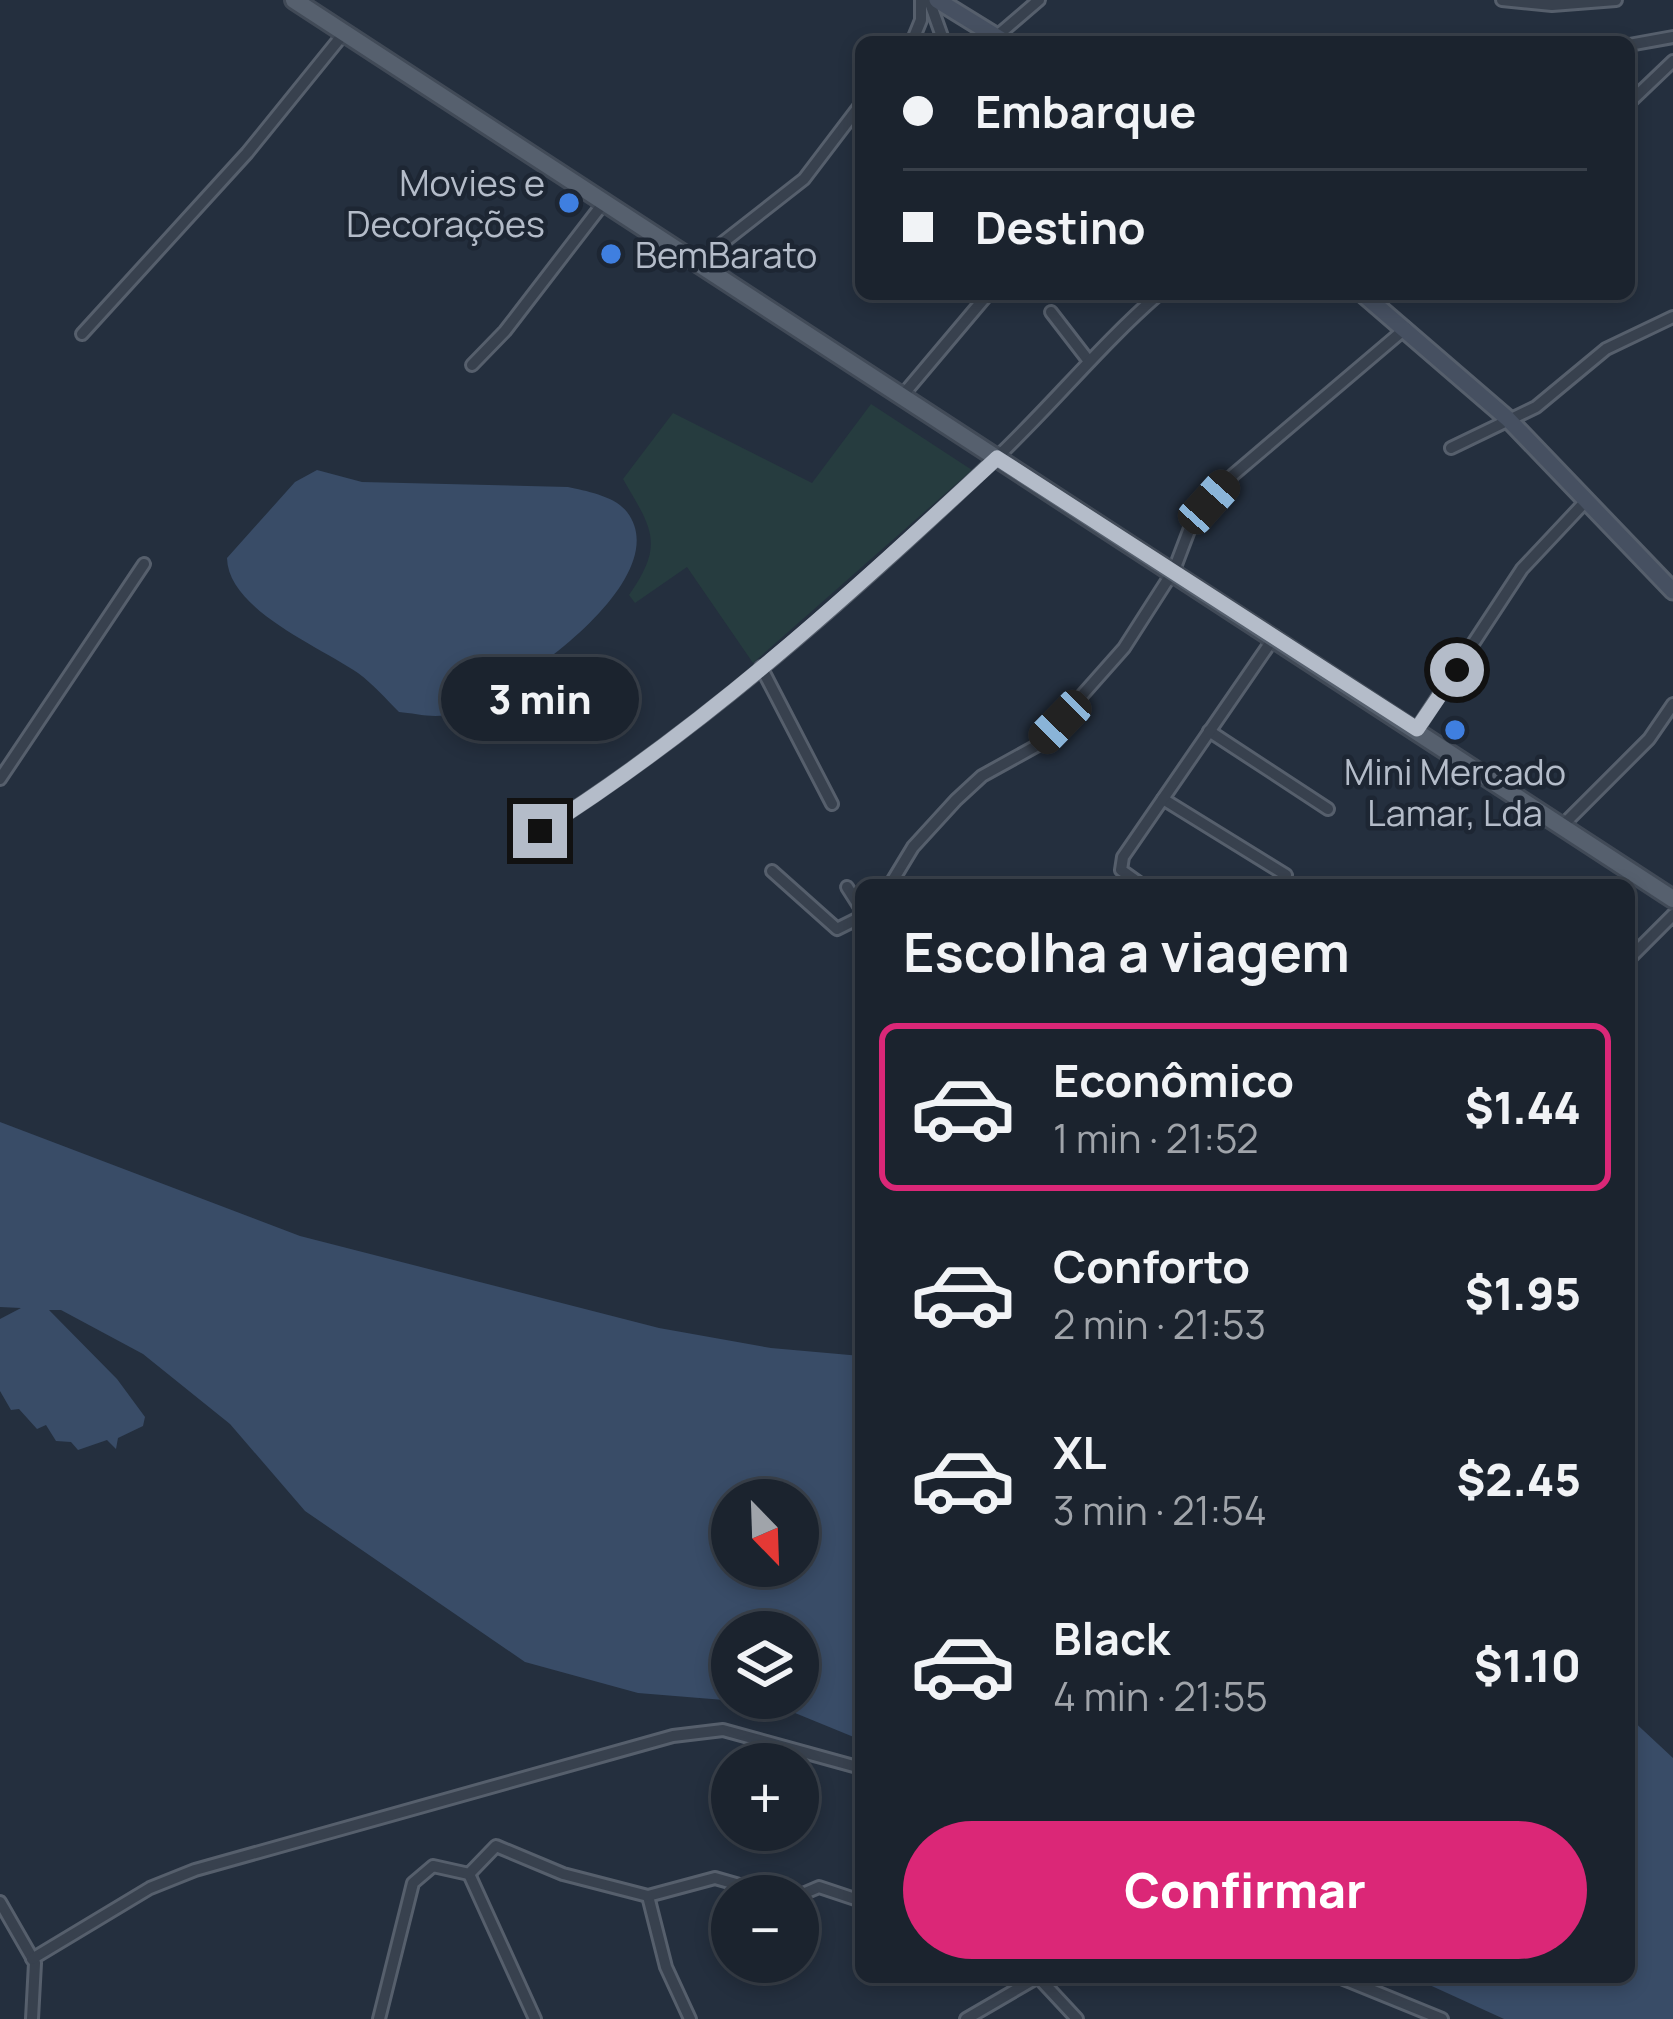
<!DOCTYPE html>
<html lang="pt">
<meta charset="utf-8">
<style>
body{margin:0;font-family:Manrope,sans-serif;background:#282f3a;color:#f1f3f6;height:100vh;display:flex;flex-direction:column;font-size:45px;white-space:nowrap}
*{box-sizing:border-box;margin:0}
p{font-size:39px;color:#a0a4aa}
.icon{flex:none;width:66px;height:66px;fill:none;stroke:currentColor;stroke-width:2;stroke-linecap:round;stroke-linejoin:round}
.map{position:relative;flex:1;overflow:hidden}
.side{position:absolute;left:855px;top:879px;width:780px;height:1104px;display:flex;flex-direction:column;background:#1b232e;border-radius:18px;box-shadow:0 6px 18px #0003,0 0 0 3px #39404a}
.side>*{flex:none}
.hud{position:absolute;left:855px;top:36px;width:780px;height:264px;border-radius:18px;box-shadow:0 6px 18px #0003,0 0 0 3px #39404a;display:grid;align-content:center;height:264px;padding:0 48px;background:#1b232e}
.needle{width:78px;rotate:157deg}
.buttons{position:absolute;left:711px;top:1479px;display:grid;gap:24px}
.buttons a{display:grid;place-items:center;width:108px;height:108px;border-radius:50%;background:#1b232e;box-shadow:0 6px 18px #0003,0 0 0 3px #39404a;font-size:60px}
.end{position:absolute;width:54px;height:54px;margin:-27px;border:15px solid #b4bcc9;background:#111;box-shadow:0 0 0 6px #111}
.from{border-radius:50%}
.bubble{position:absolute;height:84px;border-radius:42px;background:#1b232e;box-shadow:0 6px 18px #0003,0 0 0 3px #39404a;font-size:39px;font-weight:800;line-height:84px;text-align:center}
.car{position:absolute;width:36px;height:72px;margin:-36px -18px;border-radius:15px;box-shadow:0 0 9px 3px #0007;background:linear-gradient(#222 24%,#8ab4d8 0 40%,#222 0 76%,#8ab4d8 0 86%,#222 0)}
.hud b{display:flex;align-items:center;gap:42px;height:114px;font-size:45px}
.hud b+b{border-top:3px solid #39404a}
.hud i{width:30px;height:30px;background:#f1f3f6}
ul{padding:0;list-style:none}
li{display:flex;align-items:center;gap:36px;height:168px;margin:0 24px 18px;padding:0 24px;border:6px solid transparent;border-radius:18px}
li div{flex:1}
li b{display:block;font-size:45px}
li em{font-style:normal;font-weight:800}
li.current{border-color:#db2777}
li>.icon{width:108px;height:108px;stroke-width:1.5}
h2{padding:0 48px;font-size:54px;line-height:144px}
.cta{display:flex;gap:24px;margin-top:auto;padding:24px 48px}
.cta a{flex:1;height:138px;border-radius:72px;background:#db2777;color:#fff;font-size:48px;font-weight:800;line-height:138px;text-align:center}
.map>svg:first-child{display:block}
</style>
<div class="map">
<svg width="1673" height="2019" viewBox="0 0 1673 2019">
<rect width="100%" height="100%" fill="#242f3e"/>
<path fill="#263c3f" d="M871 404 972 470 753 663 687 567 635 603 629 595C665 544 652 529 623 479L673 413 812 483Z"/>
<g fill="#394c67" fill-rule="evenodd">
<path d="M317 470 362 482 568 487C586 491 615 496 627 512 680 581 501 703 445 715 432 718 413 713 399 712 386 699 373 684 358 673 321 647 228 610 227 558L295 482Z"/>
<path d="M0 1122 300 1236 659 1328 771 1348 861 1356V1740L773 1704 638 1693 525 1662 305 1511 230 1424 143 1354 61 1310H49L117 1379 145 1417 143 1426 118 1438 116 1449 107 1440 78 1450 71 1442 56 1441 46 1425 37 1429 19 1409 11 1410 0 1391V1319L21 1308 0 1307ZM798 1500V1566H732V1500ZM798 1632V1698H732V1632Z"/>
<polygon points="1629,1717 1673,1758 1673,2019 1504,2019 1412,1977 1629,1977"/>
</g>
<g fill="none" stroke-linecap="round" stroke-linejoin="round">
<g stroke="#565f6c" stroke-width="16">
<g id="street">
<polyline points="929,0 944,42"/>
<polyline points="1502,0 1552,5 1616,0"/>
<polyline points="912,42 921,20 921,0"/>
<polyline points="990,42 1039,0"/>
<polyline points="1629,45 1673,37"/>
<polyline points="1629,103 1673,61"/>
<polyline points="698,262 804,179 861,104"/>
<polyline points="1051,312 1088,360"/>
<polyline points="82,334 247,153 345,32"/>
<polyline points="472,365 505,331 605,201"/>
<polyline points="902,396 988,294"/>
<polyline points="1451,448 1536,407 1606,349 1673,317"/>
<polyline points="761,667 832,804"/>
<polyline points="1417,729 1522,569 1585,502"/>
<polyline points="1209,731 1328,809"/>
<polyline points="0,779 144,564"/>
<polyline points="1163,799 1286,875"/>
<polyline points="1562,826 1649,739 1673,704"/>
<path d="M540 831C704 727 852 595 992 462 1050 408 1099 346 1159 294"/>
<polyline points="772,871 837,929 861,917"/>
<polyline points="890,885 913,847 956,800 982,776 1038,745 1124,648 1174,570 1190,528 1233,475 1406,328"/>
<polyline points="1142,885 1121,870 1123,857 1275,636"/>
<polyline points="847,887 861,909"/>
<polyline points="1629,959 1673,915"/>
<polyline points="469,1874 535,2019"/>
<polyline points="648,1896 666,1967 690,2019"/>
<polyline points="798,1896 819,1887 861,1901"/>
<polyline points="0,1902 35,1963 32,2019"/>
<polyline points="32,1959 150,1888 195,1870 673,1736 723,1730 861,1768"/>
<polyline points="1038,1977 1077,2019"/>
<polyline points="1339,1977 1442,2019"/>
<polyline points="379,2019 413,1883 433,1866 469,1874 496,1846 563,1874 648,1896 715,1878 778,1896"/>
<polyline points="966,2019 1038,1977"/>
</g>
</g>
<g stroke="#565f6c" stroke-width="21">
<g id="secondary">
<polyline points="937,0 1005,42"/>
<polyline points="1363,294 1508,419 1673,591"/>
</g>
</g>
<g stroke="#414a57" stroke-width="22">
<polyline id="primary" points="294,0 1673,899"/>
</g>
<use href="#street" stroke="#38414e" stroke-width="10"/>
<use href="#secondary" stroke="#465061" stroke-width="15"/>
<use href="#primary" stroke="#56606e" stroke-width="16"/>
</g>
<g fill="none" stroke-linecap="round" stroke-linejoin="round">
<path stroke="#b4bcc9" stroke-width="15" d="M540 831C707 726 853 591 997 458L1417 729 1457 670"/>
</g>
<g fill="#3f7fe0" stroke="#1d2633" stroke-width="4.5">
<circle cx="569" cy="203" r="12"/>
<circle cx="611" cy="254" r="12"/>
<circle cx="1455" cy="730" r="12"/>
</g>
<g text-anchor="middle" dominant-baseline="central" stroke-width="9" stroke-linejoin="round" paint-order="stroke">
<g font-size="36" fill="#b4bcc9" stroke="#1d2633" text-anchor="end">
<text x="545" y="182">Movies e<tspan x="545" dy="41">Decorações</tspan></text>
<text x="635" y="254" text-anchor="start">BemBarato</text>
<text x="1455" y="771" text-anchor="middle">Mini Mercado<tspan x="1455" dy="41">Lamar, Lda</tspan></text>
</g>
</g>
</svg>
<div class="buttons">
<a><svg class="needle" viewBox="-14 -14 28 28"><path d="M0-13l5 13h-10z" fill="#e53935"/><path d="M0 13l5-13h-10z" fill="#a0a4aa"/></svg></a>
<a><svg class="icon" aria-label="layers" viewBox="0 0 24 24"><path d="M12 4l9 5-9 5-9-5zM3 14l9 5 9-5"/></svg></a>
<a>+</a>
<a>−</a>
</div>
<i class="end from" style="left:1457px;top:670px"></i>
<i class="end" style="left:540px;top:831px"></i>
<div class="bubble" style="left:441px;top:657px;width:198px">3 min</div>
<i class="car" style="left:1209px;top:502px;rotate:42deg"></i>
<i class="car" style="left:1060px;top:722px;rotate:224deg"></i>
<div class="hud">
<b><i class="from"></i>Embarque</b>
<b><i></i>Destino</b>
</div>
<section class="side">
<h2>Escolha a viagem</h2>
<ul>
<li class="current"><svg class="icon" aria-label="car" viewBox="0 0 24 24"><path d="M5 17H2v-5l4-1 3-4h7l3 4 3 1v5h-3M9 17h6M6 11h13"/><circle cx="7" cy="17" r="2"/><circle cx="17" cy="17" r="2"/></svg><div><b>Econômico</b><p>1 min · 21:52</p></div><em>$1.44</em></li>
<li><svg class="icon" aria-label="car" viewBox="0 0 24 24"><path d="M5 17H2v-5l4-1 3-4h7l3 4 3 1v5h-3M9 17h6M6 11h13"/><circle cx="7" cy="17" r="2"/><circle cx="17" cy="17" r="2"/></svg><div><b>Conforto</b><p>2 min · 21:53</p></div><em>$1.95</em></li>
<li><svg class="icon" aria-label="car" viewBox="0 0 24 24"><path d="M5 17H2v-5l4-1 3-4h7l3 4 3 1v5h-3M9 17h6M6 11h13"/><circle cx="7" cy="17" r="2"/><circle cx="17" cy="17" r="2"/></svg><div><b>XL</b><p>3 min · 21:54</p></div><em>$2.45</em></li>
<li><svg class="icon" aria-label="car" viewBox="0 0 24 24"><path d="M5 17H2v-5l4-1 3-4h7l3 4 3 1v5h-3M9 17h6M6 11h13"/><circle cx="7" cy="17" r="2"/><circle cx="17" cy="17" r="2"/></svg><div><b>Black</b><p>4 min · 21:55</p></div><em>$1.10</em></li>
</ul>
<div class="cta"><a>Confirmar</a></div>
</section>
</div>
